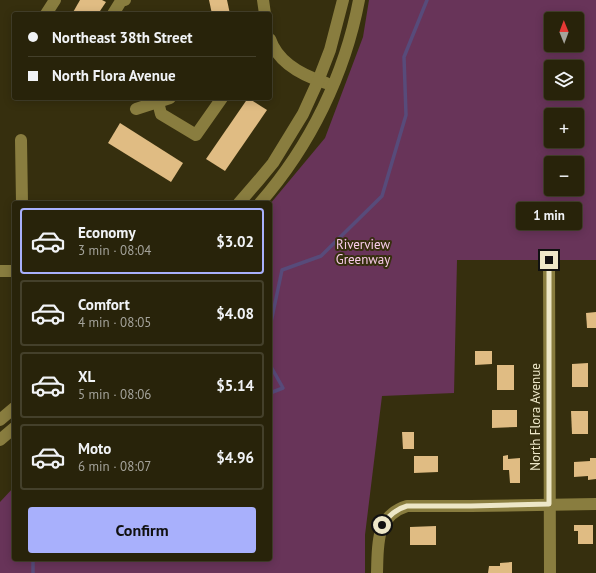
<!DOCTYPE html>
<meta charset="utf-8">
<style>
body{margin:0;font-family:"PT Sans",sans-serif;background:#342f18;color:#f1f3f6;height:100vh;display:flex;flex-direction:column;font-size:15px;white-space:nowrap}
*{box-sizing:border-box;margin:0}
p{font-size:13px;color:#a5a49c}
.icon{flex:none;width:22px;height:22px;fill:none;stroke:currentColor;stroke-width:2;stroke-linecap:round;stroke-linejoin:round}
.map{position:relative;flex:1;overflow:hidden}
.details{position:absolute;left:12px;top:201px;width:260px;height:360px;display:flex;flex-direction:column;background:#28230a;border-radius:4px;box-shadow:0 2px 10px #0003,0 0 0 1px #44402b}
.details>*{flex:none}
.banner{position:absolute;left:12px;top:12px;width:260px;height:88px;border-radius:4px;box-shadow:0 2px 10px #0003,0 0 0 1px #44402b;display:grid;align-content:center;height:88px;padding:0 16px;background:#28230a}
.needle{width:26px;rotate:359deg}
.tools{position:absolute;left:544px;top:12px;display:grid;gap:8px}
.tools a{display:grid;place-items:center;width:40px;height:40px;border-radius:4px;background:#28230a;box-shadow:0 2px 10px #0003,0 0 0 1px #44402b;font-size:20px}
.end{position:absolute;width:18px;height:18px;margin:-9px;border:5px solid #ede7c8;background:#111;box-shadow:0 0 0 2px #111}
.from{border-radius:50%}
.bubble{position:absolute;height:28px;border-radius:4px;background:#28230a;box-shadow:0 2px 10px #0003,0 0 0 1px #44402b;font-size:13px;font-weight:700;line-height:28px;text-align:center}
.banner b{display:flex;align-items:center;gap:14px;height:38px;font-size:15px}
.banner b+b{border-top:1px solid #44402b}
.banner i{width:10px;height:10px;background:#f1f3f6}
ul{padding:7px 0 0;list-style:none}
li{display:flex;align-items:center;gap:12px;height:66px;margin:0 8px 6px;padding:0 8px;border:2px solid #44402b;border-radius:4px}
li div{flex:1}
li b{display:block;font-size:15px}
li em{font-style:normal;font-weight:700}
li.active{border-color:#a8b0fc}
li>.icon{width:36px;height:36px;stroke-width:1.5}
.button{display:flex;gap:8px;margin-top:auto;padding:8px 16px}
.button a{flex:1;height:46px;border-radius:4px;background:#a8b0fc;color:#111;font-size:16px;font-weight:700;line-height:46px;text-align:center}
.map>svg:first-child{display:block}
</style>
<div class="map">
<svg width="596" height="573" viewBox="0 0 596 573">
<rect width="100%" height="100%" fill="#362f0e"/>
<path fill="#683459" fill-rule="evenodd" d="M369 0H596V260H457L454 393 382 396 365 535V573H0V502L14 487V559H270V204L325 138 363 37ZM551 19H577V45H551ZM551 67H577V93H551ZM551 115H577V141H551ZM551 163H577V189H551Z"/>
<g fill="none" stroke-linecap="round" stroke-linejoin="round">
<g stroke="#574b7a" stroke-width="3.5">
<polyline points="270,327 282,270 321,256 382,196 406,115 404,57 427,0"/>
<polyline points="270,365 283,388 270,393"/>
<polyline points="33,559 33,573"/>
</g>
</g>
<g fill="#e0bc83">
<polygon points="80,0 102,0 106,2 98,14 72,14"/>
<polygon points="209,0 227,0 230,14 212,14"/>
<polygon points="248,98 267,110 225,171 206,159"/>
<polygon points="120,123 183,163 171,182 108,143"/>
<polygon points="596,312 596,328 587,328 586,313"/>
<polygon points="475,351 492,351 492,364 475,365"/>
<polygon points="588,363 588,387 572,387 572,364"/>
<rect x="497" y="365" width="17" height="25"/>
<polygon points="492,410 517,410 517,427 492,428"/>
<polygon points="571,411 588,411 588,434 572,434"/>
<polygon points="402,432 414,432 414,449 403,449"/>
<polygon points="508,455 508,459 520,458 520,483 510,483 509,470 503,470 503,456"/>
<polygon points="414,456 438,456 438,472 414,473"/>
<polygon points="590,458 596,458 596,479 588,480 588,476 574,477 574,462 590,461"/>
<polygon points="574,525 593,525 593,544 578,544 578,531 574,531"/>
<polygon points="436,526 436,545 410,545 410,527"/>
<polygon points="512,562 512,573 488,573 489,566 500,566 500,563"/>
</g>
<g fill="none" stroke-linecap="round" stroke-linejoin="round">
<g stroke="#897d3f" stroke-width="12">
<polyline points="263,0 265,14"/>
<polyline points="46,14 55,0"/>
<polyline points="113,14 121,1 125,0"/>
<path d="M270 39C278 63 304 76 326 83"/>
<polyline points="158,102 161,114 196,135 222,98"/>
<polyline points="136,109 170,98"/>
<polyline points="21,140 22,203"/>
<polyline points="239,203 258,181 273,163 303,114 318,81 330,50 343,0"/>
<path d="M260 203C310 146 345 74 359 0"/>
<polyline points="549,260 550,573"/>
<polyline points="0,271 14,271"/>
<polyline points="0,420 14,408"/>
<polyline points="0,440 14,428"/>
<path d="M377 573C378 545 375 516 407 506H471L596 504"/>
</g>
</g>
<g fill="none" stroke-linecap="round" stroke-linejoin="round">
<path stroke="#ede7c8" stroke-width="5" d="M382 525C389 515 396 509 407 506H471L549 504V260"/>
</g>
<g text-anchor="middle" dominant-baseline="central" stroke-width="4" stroke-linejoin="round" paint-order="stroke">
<g font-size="13" fill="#f7cae8" stroke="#362f0e">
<text x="363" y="244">Riverview<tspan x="363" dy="15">Greenway</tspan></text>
</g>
<g font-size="13" fill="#ede7c8" stroke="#362f0e">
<text transform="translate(535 417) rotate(-90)">North Flora Avenue</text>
</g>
</g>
</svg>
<div class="tools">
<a><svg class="needle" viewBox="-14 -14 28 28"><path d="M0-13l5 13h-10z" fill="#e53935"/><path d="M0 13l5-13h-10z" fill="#a5a49c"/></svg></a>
<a><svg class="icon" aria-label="layers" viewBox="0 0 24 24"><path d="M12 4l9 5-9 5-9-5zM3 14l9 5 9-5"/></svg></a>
<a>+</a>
<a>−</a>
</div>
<i class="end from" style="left:382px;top:525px"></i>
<i class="end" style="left:549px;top:260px"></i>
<div class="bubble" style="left:516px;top:202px;width:66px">1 min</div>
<div class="banner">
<b><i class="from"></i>Northeast 38th Street</b>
<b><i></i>North Flora Avenue</b>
</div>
<section class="details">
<ul>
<li class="active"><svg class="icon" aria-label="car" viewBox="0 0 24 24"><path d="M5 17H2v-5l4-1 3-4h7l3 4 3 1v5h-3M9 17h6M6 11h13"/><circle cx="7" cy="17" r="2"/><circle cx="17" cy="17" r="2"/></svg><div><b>Economy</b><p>3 min · 08:04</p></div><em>$3.02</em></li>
<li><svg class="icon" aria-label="car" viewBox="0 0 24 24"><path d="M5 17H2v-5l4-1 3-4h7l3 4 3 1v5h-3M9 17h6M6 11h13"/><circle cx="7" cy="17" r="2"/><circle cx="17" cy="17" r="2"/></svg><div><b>Comfort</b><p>4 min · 08:05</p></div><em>$4.08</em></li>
<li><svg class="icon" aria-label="car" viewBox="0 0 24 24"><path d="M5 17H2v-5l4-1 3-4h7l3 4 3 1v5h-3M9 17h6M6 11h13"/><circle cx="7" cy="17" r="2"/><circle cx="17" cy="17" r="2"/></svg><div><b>XL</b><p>5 min · 08:06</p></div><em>$5.14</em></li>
<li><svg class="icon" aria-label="car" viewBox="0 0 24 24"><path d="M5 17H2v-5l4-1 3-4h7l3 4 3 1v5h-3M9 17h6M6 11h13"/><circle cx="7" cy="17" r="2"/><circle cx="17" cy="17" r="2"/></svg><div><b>Moto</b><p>6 min · 08:07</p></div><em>$4.96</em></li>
</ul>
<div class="button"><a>Confirm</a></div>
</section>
</div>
